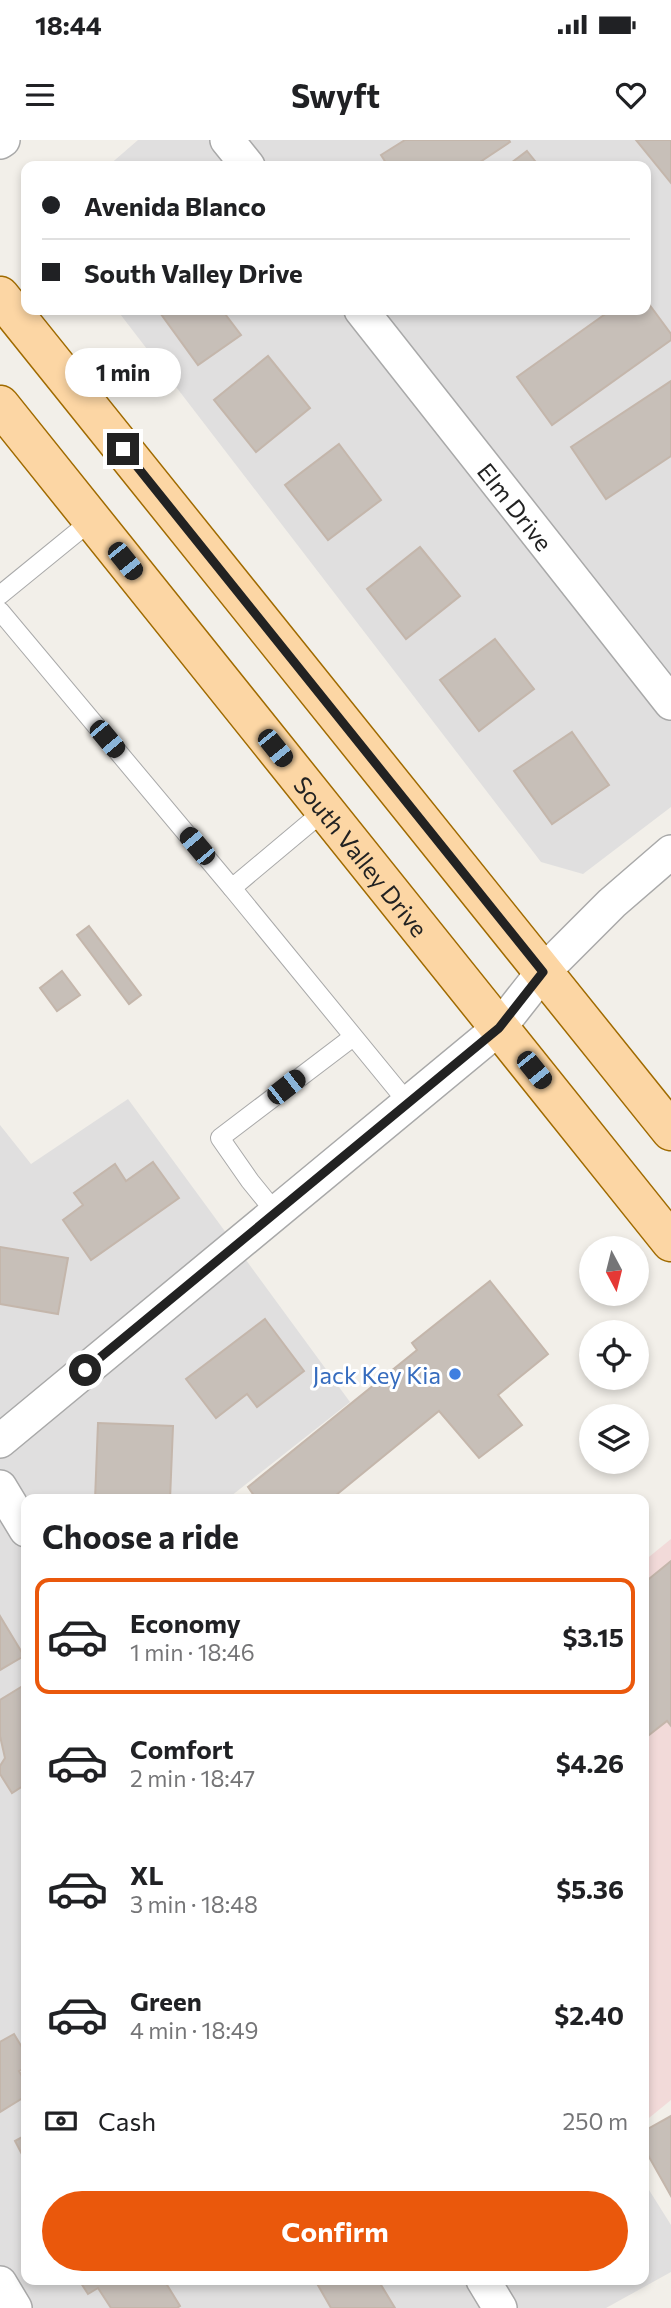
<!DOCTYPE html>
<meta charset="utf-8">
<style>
body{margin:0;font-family:Commissioner,sans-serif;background:#f2f2f2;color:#202124;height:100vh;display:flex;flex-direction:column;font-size:26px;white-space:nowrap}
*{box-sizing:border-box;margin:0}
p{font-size:23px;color:#757577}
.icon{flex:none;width:38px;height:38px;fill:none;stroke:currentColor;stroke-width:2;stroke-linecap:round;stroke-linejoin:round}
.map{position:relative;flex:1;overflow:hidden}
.side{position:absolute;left:21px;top:1354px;width:628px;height:791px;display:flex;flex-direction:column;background:#fff;border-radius:14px;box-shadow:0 4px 10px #0003}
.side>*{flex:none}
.guide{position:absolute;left:21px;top:21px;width:630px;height:154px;border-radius:14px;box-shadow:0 4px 10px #0003;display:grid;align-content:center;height:154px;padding:0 21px;background:#fff}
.needle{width:46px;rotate:173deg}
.buttons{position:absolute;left:579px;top:1096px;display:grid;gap:14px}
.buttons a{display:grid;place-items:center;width:70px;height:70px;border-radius:50%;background:#fff;box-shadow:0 4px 10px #0003;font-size:35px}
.end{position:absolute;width:32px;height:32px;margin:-16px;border:9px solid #222;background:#fff;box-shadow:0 0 0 4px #fff}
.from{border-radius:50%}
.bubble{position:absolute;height:49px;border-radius:24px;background:#fff;box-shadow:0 4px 10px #0003;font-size:23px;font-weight:700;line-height:49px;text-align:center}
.car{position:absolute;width:21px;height:42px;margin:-21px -10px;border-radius:9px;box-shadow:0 0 5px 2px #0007;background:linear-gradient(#222 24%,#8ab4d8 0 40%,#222 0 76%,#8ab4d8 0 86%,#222 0)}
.guide b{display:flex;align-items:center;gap:24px;height:66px;font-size:26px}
.guide b+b{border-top:2px solid #e0e0e0}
.guide i{width:18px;height:18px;background:#202124}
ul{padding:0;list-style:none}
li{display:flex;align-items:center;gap:21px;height:116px;margin:0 14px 10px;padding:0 7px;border:4px solid transparent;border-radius:14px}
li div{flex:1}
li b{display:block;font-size:26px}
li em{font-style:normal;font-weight:700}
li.active{border-color:#ea580c}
li>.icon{width:63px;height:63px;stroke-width:1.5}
h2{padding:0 21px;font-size:32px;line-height:84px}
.pay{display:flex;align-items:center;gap:18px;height:77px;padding:0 21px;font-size:26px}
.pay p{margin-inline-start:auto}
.action{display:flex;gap:14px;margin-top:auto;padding:14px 21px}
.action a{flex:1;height:80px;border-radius:42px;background:#ea580c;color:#fff;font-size:28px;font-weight:700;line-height:80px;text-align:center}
.status{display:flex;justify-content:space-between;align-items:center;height:49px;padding:0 35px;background:#fff;direction:ltr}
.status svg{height:19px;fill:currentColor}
header{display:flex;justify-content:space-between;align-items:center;height:91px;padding:0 21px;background:#fff;font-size:32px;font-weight:700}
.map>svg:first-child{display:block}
</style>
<div class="status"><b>18:44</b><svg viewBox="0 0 49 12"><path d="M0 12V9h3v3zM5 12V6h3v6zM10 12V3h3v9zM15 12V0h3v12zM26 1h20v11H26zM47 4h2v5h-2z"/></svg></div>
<header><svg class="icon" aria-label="menu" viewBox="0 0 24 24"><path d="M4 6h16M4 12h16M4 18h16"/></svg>Swyft<svg class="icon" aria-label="heart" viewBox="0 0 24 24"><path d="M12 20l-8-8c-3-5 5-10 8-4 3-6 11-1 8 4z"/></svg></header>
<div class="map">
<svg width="671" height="2168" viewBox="0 0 671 2168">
<rect width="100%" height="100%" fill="#f2efe9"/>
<g fill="#e0dfdf">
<polygon points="138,0 671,0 671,667 583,734 541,722 117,170 646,170 646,26 108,26"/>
<polygon points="128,959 350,1262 226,1360 26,1360 26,2140 644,2140 644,2042 671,2085 671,2132 606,2168 0,2168 0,985 31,1024"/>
</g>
<polygon fill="#f2dad9" points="671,1399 671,1960 644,1982 644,1421"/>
<g fill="#c7bfb8" stroke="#c4b6ab" stroke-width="2">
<polygon points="405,0 509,0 510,2 474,26 388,26 381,15"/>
<polygon points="636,0 671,0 671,43"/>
<polygon points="527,11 539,26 507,26"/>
<polygon points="646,160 671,194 671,200 552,285 517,237 611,170 646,170"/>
<polygon points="158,170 222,170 241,195 198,225"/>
<polygon points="268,216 310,268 256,312 214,260"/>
<polygon points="671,241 671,316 606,359 571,307"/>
<polygon points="339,304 381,360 328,400 285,345"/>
<polygon points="420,407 460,456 406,499 367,449"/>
<polygon points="495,499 534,549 479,591 440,540"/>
<polygon points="572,592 609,645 552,684 514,631"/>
<polygon points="89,786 141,855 129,864 77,795"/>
<polygon points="62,831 80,855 57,871 40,848"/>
<polygon points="153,1022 179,1058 91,1120 63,1080 83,1065 74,1053 115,1024 126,1041"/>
<polygon points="0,1107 68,1118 58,1174 0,1164"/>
<polygon points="490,1141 548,1214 498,1255 522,1285 479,1318 439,1271 330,1360 257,1360 248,1347 417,1210 412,1203"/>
<polygon points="265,1179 304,1231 257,1267 247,1254 216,1278 186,1239"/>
<polygon points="98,1283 173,1286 170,1360 95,1360"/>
<polygon points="671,1421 671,1586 667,1581 644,1599 644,1443"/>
<polygon points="0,1476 24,1516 0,1530"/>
<polygon points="26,1544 26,1644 12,1653 0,1634 0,1626 5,1618 0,1596 0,1560"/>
<polygon points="14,1894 26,1914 26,1927 19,1931 26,1943 26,1956 0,1972 0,1902"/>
<polygon points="671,1976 671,2056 644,2008 644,1991"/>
<polygon points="26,1995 26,2022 15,2001"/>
<polygon points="79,2140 164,2140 180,2166 177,2168 111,2168 98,2148 88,2154"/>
<polygon points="315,2140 378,2140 395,2168 331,2168"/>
</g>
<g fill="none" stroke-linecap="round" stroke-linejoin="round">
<g stroke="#a9a9a9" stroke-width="20">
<g id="service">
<polyline points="0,455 92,380"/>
<polyline points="0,471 232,748 325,670"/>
<polyline points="232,748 408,963"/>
<polyline points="276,1073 250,1041 220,998 353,897"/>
</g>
</g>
<g stroke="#a9a9a9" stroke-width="36">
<g id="minor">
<polyline points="227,0 248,26"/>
<polyline points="0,2 3,0"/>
<path id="s1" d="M361 170 671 563"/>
<polyline points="0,1301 499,888 543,832 612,763 671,712"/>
<polyline points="0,1347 26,1390"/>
<polyline points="483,2140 500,2168"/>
<polyline points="0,2143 15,2168"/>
</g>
</g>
<g stroke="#a06b00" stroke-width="41">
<g id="primary">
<polyline points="0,156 671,991"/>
<path id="s2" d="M0 265 671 1102"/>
</g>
</g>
<use href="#service" stroke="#fff" stroke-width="18"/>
<use href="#minor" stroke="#fff" stroke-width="33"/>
<use href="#primary" stroke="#fcd6a4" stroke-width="38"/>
</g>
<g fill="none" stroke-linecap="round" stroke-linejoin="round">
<polyline stroke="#222" stroke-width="9" points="85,1230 499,888 543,832 123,309"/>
</g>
<circle fill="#3f7fe0" stroke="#fff" stroke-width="2.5" cx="455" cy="1234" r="7"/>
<g text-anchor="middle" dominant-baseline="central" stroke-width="6" stroke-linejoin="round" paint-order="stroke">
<g font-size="24" fill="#222" stroke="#fff">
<text stroke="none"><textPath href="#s1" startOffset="250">Elm Drive</textPath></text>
<text stroke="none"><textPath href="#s2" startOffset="578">South Valley Drive</textPath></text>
</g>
<g font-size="24" fill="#366cbe" stroke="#fff" text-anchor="end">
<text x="441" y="1234">Jack Key Kia</text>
</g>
</g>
</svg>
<div class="buttons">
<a><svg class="needle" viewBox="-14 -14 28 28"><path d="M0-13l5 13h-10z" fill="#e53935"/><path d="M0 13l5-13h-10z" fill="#757577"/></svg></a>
<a><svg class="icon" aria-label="locate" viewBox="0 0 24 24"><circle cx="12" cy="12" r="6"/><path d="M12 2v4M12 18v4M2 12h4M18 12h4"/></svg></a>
<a><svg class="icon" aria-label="layers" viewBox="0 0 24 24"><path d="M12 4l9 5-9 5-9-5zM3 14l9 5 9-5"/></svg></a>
</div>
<i class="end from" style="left:85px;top:1230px"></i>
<i class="end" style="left:123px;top:309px"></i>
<div class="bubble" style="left:65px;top:208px;width:116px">1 min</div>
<i class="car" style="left:125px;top:421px;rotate:141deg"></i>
<i class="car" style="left:107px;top:599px;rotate:140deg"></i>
<i class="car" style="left:275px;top:608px;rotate:141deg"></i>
<i class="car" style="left:197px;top:706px;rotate:320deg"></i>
<i class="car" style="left:534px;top:930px;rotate:141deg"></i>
<i class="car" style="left:286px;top:947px;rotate:52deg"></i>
<div class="guide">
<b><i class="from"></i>Avenida Blanco</b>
<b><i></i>South Valley Drive</b>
</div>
<section class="side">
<h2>Choose a ride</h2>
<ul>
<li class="active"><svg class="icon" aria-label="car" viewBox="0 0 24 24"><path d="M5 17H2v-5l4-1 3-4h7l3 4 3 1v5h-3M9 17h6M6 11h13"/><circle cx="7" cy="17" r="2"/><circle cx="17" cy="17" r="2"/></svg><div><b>Economy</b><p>1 min · 18:46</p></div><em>$3.15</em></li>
<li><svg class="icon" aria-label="car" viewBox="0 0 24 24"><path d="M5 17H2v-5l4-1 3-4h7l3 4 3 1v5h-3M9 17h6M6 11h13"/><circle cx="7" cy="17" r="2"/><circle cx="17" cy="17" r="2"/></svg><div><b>Comfort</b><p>2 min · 18:47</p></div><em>$4.26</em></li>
<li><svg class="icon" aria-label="car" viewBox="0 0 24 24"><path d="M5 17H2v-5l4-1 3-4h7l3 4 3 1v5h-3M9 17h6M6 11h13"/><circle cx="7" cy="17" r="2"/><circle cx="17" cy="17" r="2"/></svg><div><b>XL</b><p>3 min · 18:48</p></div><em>$5.36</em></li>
<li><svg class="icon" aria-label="car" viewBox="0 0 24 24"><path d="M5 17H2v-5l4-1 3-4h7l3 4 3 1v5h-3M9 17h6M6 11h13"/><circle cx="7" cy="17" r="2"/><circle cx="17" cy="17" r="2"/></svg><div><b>Green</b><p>4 min · 18:49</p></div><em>$2.40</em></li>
</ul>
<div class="pay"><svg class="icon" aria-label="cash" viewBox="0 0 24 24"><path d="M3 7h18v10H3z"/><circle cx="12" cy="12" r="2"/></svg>Cash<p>250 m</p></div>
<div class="action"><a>Confirm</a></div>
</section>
</div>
